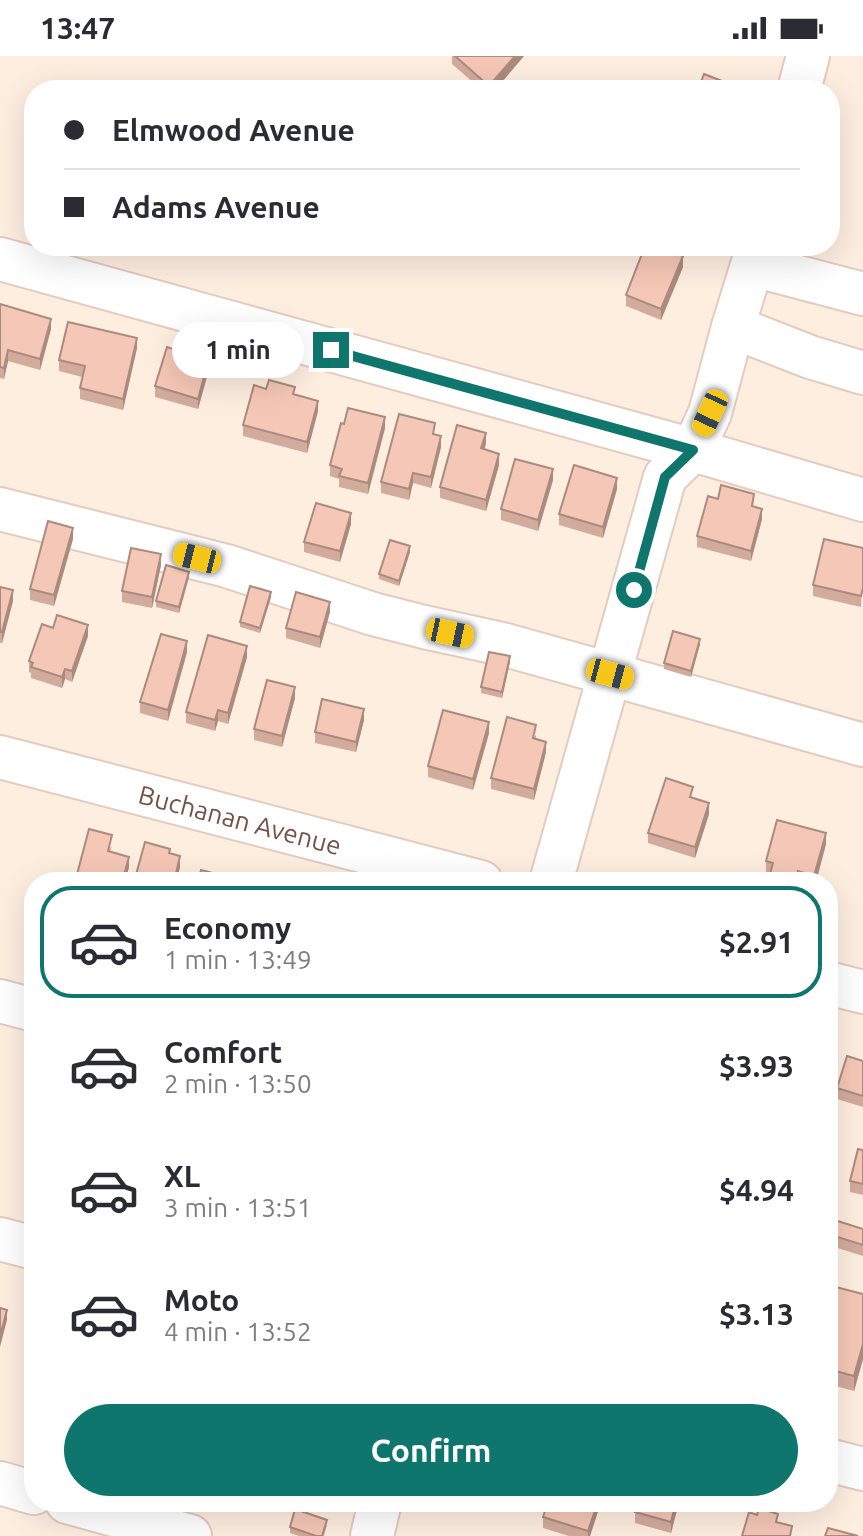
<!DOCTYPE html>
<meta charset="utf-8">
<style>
body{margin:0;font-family:Ubuntu,sans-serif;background:#f2f2f3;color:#2b2b33;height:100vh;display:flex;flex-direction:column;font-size:30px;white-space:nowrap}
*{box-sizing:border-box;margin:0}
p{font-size:26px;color:#7c7c81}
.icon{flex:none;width:44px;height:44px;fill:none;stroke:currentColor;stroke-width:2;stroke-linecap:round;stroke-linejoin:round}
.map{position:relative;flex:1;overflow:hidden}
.panel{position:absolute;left:24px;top:816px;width:814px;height:640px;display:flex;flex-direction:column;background:#fff;border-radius:32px;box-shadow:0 8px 32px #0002}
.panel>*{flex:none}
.top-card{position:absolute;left:24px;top:24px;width:816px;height:176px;border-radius:32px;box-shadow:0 8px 32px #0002;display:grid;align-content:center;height:176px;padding:0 40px;background:#fff}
.end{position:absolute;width:36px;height:36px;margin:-18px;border:10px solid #0f766e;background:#fff;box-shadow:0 0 0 4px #fff}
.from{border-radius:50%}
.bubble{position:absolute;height:56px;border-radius:28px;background:#fff;box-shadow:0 8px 32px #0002;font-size:26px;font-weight:600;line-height:56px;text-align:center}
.car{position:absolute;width:24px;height:48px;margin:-24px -12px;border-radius:10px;box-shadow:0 0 6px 2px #0007;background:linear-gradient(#f5c518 24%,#345 0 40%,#f5c518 0 76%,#345 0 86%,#f5c518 0)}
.top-card b{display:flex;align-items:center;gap:28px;height:76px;font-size:30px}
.top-card b+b{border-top:2px solid #e1e1e2}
.top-card i{width:20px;height:20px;background:#2b2b33}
ul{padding:14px 0 0;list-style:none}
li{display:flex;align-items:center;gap:24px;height:112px;margin:0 16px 12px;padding:0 24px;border:4px solid transparent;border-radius:32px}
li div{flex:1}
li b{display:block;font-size:30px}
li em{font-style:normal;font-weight:600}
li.current{border-color:#0f766e}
li>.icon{width:72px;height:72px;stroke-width:1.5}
.action{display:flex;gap:16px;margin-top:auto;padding:16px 40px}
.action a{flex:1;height:92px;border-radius:48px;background:#0f766e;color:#fff;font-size:32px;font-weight:600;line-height:92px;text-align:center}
.status{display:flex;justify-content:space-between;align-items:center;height:56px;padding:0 40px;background:#fff;direction:ltr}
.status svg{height:22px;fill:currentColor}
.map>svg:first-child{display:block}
</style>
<div class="status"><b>13:47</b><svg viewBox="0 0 49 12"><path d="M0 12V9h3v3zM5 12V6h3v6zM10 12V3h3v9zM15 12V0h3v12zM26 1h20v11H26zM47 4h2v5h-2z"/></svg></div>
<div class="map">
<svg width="863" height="1480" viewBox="0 0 863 1480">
<rect width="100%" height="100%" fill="#feeee0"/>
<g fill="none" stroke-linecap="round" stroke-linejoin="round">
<g stroke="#e4cbbf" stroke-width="46">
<g id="minor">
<polyline points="799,34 808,0"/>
<polyline points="0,203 693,394 863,444"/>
<polyline points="753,209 863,238"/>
<polyline points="733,271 810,301 863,317"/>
<polyline points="0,453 227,510 373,558 424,571 502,588 863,689"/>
<path id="s1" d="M0 701 481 826"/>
<polyline points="551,826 665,421 693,394 710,357 733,271 758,190"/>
<polyline points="828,927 863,936"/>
<polyline points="0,945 34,954"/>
<polyline points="0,1183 34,1192"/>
<polyline points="828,1404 863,1413"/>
<polyline points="0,1427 34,1437"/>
<polyline points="67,1446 190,1480"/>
<polyline points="372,1480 380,1446"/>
</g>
</g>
<use href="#minor" stroke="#fff" stroke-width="42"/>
</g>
<g fill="#d3ab9d">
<polygon points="452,0 524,0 495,34 482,34 452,8"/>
<polygon points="591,190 608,190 606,195"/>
<polygon points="683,211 661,264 626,250 626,239"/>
<polygon points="0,248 51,273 40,314 8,305 4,323 0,322"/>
<polygon points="137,292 123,354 80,343 80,332 82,321 59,315 59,304"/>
<polygon points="199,302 199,304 208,317 198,353 155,341 155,330"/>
<polygon points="266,333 295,338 318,355 307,397 243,380 243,369"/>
<polygon points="344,368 385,372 368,438 339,431 339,423 330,420 330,409"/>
<polygon points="435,378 441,391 431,432 413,427 409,444 381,437 381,426"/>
<polygon points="486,388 484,393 499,409 486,455 440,442 440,431"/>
<polygon points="553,424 538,475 501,464 501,453"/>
<polygon points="617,433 603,482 559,469 559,458"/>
<polygon points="754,450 762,463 751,505 697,491 697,480"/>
<polygon points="351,468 340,506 304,496 304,486"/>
<polygon points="73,483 54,550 30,544 30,533"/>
<polygon points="863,492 861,551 813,540 813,529"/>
<polygon points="410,496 399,530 379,523 379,518"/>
<polygon points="161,509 152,552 122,546 122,535"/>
<polygon points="189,521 179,557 156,551 156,545"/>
<polygon points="0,531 13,545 2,587 0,587"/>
<polygon points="271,541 260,577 240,571 240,566"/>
<polygon points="330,556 320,592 286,582 286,572"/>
<polygon points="53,572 88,580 72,626 65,623 62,632 31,622 31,617 29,616 29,605"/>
<polygon points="700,588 691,621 664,613 664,607"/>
<polygon points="187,596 168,665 140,657 140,646"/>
<polygon points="247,601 228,668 218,665 215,675 186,667 186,656"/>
<polygon points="510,606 502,642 481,637 481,631"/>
<polygon points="295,642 282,691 254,684 254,673"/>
<polygon points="364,664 356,696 315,687 315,676"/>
<polygon points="489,677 473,734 428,721 428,710"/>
<polygon points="536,679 536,683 546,696 534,744 491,733 491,722"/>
<polygon points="693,742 709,758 695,802 648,787 648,777"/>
<polygon points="826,788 816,826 769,826 770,817 766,816 766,805"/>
<polygon points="112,790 110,795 129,811 125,826 76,826 76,822"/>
<polygon points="863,1005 863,1051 837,1043 837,1032"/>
<polygon points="863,1094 863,1139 850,1136 850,1125"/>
<polygon points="828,1162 863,1173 863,1200 828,1189"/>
<polygon points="828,1229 863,1238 863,1303 854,1335 828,1328"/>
<polygon points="548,1446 601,1446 590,1480 569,1480 543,1472 543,1461"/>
<polygon points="679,1446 671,1477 635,1467 635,1456"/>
<polygon points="327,1469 324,1480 299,1480 290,1477 290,1471"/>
</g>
<g fill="#ac8b7f">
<polygon points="515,0 524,0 495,34 489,34 489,30"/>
<polygon points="683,200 683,211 661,264 661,253"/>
<polygon points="51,263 51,273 40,314 40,303"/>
<polygon points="137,282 137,292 123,354 123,343"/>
<polygon points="8,294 8,305 4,323 4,312"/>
<polygon points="208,306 208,317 198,353 198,343"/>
<polygon points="318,345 318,355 307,397 307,386"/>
<polygon points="385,361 385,372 368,438 368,427"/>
<polygon points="486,377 486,388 481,403 481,392"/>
<polygon points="441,380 441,391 431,432 431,421"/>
<polygon points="499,398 499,409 486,455 486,444"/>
<polygon points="553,413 553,424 538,475 538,464"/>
<polygon points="413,417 413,427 409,444 409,433"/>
<polygon points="617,422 617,433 603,482 603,471"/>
<polygon points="762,453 762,463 751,505 751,495"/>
<polygon points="351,457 351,468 340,506 340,495"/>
<polygon points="73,472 73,483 54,550 54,539"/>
<polygon points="410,490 410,496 399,530 399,525"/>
<polygon points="161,498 161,509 152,552 152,541"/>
<polygon points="189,516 189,521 179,557 179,551"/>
<polygon points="13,534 13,545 2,587 2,576"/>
<polygon points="271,536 271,541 260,577 260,572"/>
<polygon points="330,546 330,556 320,592 320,581"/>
<polygon points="88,569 88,580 72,626 72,615"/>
<polygon points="700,583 700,588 691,621 691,615"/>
<polygon points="187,585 187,596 168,665 168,654"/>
<polygon points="247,590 247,601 228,668 228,657"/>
<polygon points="510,600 510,606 502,642 502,636"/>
<polygon points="65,613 65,623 62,632 62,621"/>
<polygon points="295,631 295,642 282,691 282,680"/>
<polygon points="364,653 364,664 356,696 356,686"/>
<polygon points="218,654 218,665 215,675 215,664"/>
<polygon points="489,666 489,677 473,734 473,723"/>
<polygon points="546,686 546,696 534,744 534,733"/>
<polygon points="709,747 709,758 695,802 695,791"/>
<polygon points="826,777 826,788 816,826 814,826 814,820"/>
<polygon points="180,800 180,811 177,826 174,826"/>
<polygon points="129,801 129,811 125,826 122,826"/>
<polygon points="7,1254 7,1264 0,1291 0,1280"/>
<polygon points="863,1288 863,1303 854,1335 854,1320"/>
<polygon points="598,1446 601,1446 590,1480 588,1480 588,1475"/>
<polygon points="676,1446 679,1446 671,1477 671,1466"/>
</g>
<g fill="#f5c7b6" stroke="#ac8b7f" stroke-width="2">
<polygon points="455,0 515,0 489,30"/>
<polygon points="704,18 745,34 698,34"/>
<polygon points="273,30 287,34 272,34"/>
<polygon points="645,190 657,190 683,200 661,253 626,239"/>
<polygon points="0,248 51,263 40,303 8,294 4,312 0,311"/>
<polygon points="68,266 137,282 123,343 80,332 85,310 59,304"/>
<polygon points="182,286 199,291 196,303 208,306 198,343 155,330 167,291 179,295"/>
<polygon points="269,324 295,331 293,338 318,345 307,386 243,369 254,329 266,333"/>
<polygon points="348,352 385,361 368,427 339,420 342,413 330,409 341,367 344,368"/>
<polygon points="399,358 435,367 433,378 441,380 431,421 413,417 409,433 381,426"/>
<polygon points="457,369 486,377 481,392 499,398 486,444 440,431"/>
<polygon points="515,403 553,413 538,464 501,453"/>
<polygon points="574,409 617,422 603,471 559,458"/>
<polygon points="721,429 754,438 752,450 762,453 751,495 697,480 708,440 718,443"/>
<polygon points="316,447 351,457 340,495 304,486"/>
<polygon points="48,465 73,472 54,539 30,533"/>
<polygon points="824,483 863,492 863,532 861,540 813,529"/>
<polygon points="390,484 410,490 399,525 379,518"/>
<polygon points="131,492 161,498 152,541 122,535"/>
<polygon points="166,509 189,516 179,551 156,545"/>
<polygon points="250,530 271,536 260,572 240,566"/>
<polygon points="0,531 13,534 2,576 0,576"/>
<polygon points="296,536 330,546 320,581 286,572"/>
<polygon points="57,559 88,569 72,615 65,613 62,621 31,611 33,607 29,605 42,568 53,572"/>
<polygon points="673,575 700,583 691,615 664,607"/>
<polygon points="161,578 187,585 168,654 140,646"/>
<polygon points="208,579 247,590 228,657 218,654 215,664 186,656"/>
<polygon points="489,596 510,600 502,636 481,631"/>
<polygon points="267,624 295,631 282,680 254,673"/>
<polygon points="322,643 364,653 356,686 315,676"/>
<polygon points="443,654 489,666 473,723 428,710"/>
<polygon points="507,661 536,669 533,682 546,686 534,733 491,722"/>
<polygon points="666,722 693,731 690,741 709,747 695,791 648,777"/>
<polygon points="777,764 826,777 814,820 798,815 795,826 784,826 769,822 773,807 766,805"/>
<polygon points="89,773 112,779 108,795 129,801 122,826 116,826 103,822 102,826 82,826 82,824 76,822"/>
<polygon points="145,786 170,793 169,797 180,800 174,826 134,826"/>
<polygon points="201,814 244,825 198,826"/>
<polygon points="276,821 292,826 274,826"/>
<polygon points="847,1000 863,1005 863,1040 837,1032"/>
<polygon points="858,1093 863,1094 863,1128 850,1125"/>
<polygon points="828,1162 863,1173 863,1189 828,1178"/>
<polygon points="828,1229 863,1238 863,1288 854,1320 828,1313"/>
<polygon points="0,1252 7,1254 0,1280"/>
<polygon points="548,1446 598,1446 588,1475 543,1461"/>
<polygon points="638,1446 676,1446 671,1466 635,1456"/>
<polygon points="759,1452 778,1458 776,1466 792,1470 790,1480 742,1480 749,1456 757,1459"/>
<polygon points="295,1453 327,1464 322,1480 316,1480 290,1471"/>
<polygon points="828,1472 858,1480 825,1480"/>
</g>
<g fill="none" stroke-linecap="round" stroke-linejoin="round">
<polyline stroke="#0f766e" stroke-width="10" points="331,294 693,394 665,421 634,534"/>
</g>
<g text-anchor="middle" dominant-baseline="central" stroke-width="8" stroke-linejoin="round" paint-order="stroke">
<g font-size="26" fill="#765146" stroke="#fff3e8">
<text stroke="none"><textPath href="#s1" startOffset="248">Buchanan Avenue</textPath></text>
</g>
</g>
</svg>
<i class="end from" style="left:634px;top:534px"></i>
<i class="end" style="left:331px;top:294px"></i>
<div class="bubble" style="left:172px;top:266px;width:132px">1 min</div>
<i class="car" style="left:710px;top:357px;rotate:205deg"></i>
<i class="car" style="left:197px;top:502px;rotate:284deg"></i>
<i class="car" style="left:450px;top:577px;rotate:102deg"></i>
<i class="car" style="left:610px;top:618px;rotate:105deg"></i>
<div class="top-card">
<b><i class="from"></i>Elmwood Avenue</b>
<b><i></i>Adams Avenue</b>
</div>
<section class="panel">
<ul>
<li class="current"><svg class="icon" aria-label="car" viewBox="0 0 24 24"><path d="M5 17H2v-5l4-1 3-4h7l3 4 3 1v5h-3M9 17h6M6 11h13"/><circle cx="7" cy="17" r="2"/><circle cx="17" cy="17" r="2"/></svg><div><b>Economy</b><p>1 min · 13:49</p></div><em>$2.91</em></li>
<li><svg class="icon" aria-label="car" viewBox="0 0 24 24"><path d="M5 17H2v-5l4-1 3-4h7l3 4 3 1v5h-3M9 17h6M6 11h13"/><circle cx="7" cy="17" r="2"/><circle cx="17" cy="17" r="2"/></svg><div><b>Comfort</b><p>2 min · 13:50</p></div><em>$3.93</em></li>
<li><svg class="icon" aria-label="car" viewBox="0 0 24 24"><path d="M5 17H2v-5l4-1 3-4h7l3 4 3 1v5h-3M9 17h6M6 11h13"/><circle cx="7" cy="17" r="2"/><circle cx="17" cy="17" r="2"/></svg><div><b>XL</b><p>3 min · 13:51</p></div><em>$4.94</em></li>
<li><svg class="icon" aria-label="car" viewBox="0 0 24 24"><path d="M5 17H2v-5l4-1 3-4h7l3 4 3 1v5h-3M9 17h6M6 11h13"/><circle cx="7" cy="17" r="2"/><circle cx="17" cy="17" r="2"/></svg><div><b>Moto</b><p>4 min · 13:52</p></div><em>$3.13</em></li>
</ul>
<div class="action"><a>Confirm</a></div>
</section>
</div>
